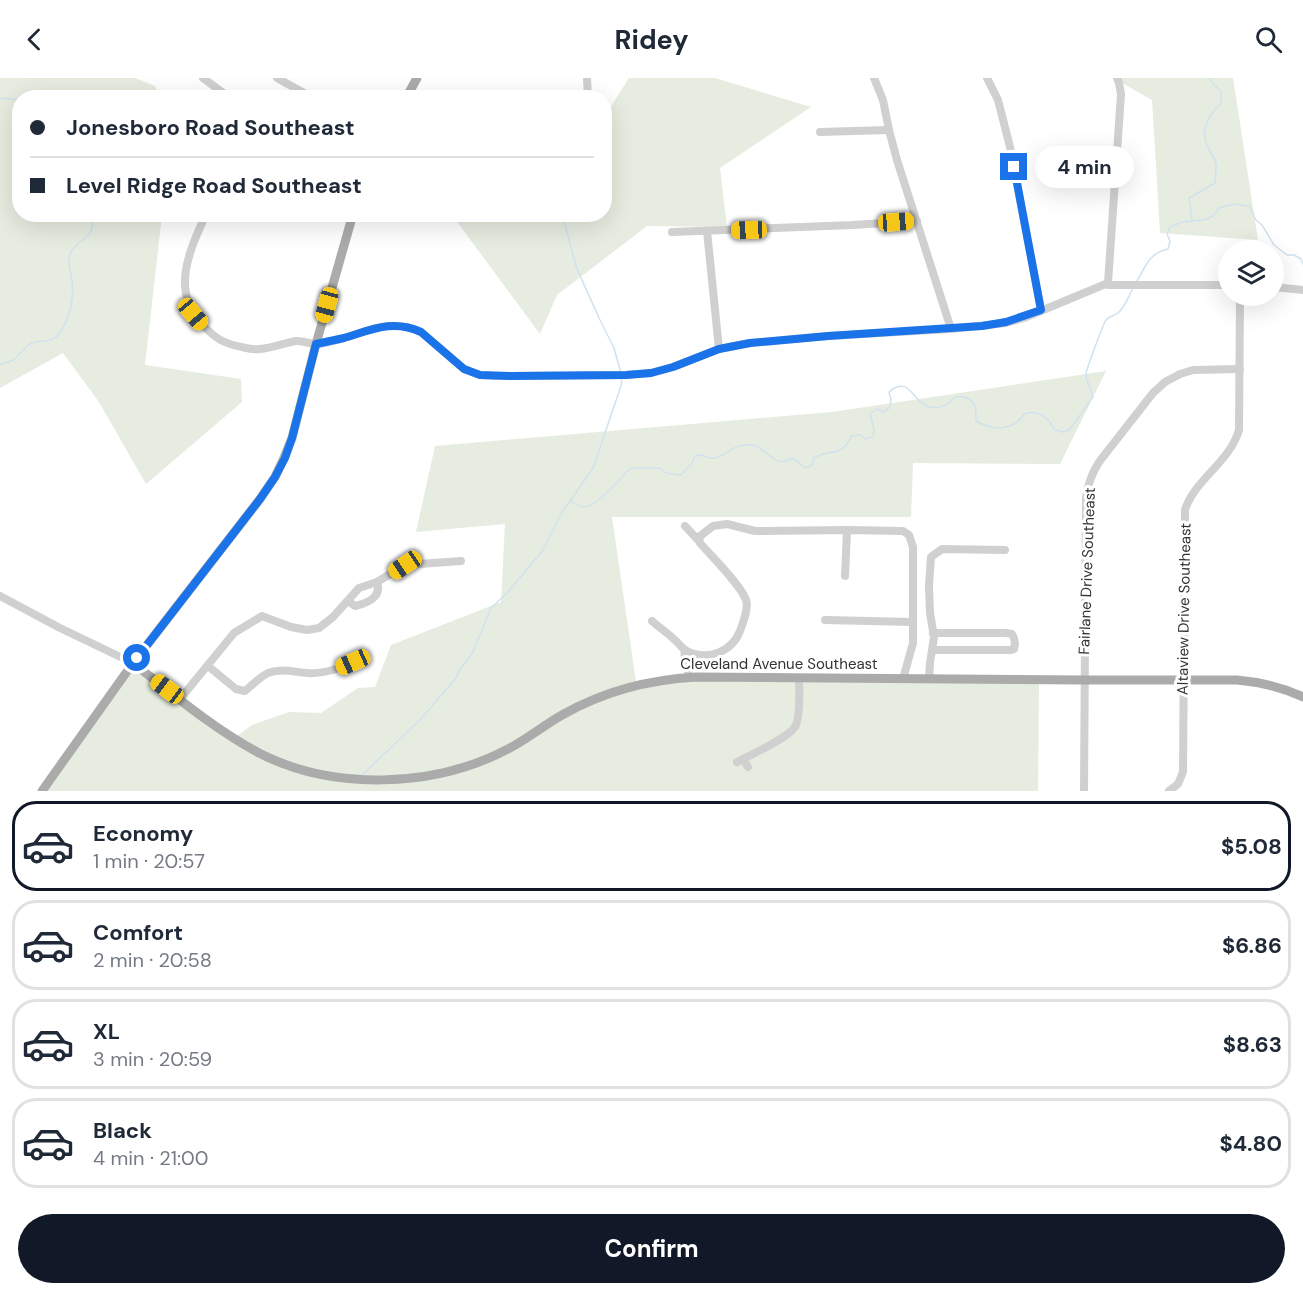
<!DOCTYPE html>
<meta charset="utf-8">
<style>
body{margin:0;font-family:"DM Sans",sans-serif;background:#f2f2f3;color:#1f2937;height:100vh;display:flex;flex-direction:column;font-size:22px;white-space:nowrap}
*{box-sizing:border-box;margin:0}
p{font-size:20px;color:#747a83}
.icon{flex:none;width:33px;height:33px;fill:none;stroke:currentColor;stroke-width:2;stroke-linecap:round;stroke-linejoin:round}
.map{position:relative;height:713px;overflow:hidden}
.details{display:flex;flex-direction:column;background:#fff;flex:1}
.details>*{flex:none}
.banner{position:absolute;left:12px;top:12px;width:600px;height:132px;border-radius:24px;box-shadow:0 6px 24px #0002;display:grid;align-content:center;height:132px;padding:0 18px;background:#fff}
.controls{position:absolute;left:1218px;top:162px;display:grid;gap:12px}
.controls a{display:grid;place-items:center;width:66px;height:66px;border-radius:50%;background:#fff;box-shadow:0 6px 24px #0002;font-size:30px}
.end{position:absolute;width:27px;height:27px;margin:-14px;border:8px solid #1a73e8;background:#fff;box-shadow:0 0 0 3px #fff}
.from{border-radius:50%}
.bubble{position:absolute;height:42px;border-radius:21px;background:#fff;box-shadow:0 6px 24px #0002;font-size:20px;font-weight:700;line-height:42px;text-align:center}
.car{position:absolute;width:18px;height:36px;margin:-18px -9px;border-radius:8px;box-shadow:0 0 4px 2px #0007;background:linear-gradient(#f5c518 24%,#345 0 40%,#f5c518 0 76%,#345 0 86%,#f5c518 0)}
.banner b{display:flex;align-items:center;gap:21px;height:57px;font-size:22px}
.banner b+b{border-top:2px solid #e0e1e3}
.banner i{width:15px;height:15px;background:#1f2937}
ul{padding:10px 0 0;list-style:none}
li{display:flex;align-items:center;gap:18px;height:90px;margin:0 12px 9px;padding:0 6px;border:3px solid #e0e1e3;border-radius:24px}
li div{flex:1}
li b{display:block;font-size:22px}
li em{font-style:normal;font-weight:700}
li.active{border-color:#111827}
li>.icon{width:54px;height:54px;stroke-width:1.5}
.cta{display:flex;gap:12px;margin-top:auto;padding:12px 18px}
.cta a{flex:1;height:69px;border-radius:36px;background:#111827;color:#fff;font-size:24px;font-weight:700;line-height:69px;text-align:center}
header{display:flex;justify-content:space-between;align-items:center;height:78px;padding:0 18px;background:#fff;font-size:27px;font-weight:700}
.map>svg:first-child{display:block}
</style>
<header><svg class="icon" aria-label="back" viewBox="0 0 24 24"><path d="M15 5l-7 7 7 7"/></svg>Ridey<svg class="icon" aria-label="search" viewBox="0 0 24 24"><circle cx="10" cy="10" r="6"/><path d="M15 15l6 6"/></svg></header>
<div class="map">
<svg width="1303" height="713" viewBox="0 0 1303 713">
<rect width="100%" height="100%" fill="#fff"/>
<g fill="#e6ecdf">
<polygon points="0,0 135,0 155,8 159,19 20,20 20,136 162,137 145,287 241,301 242,324 146,406 99,324 63,275 0,310"/>
<polygon points="629,0 715,0 811,29 720,90 727,149 647,148 557,217 540,256 452,137 604,136 605,38"/>
<polygon points="1116,0 1233,0 1258,162 1160,155 1152,22 1122,5"/>
<polygon points="1106,293 1060,386 913,385 911,439 612,439 636,604 677,597 1039,605 1038,713 39,713 131,587 237,658 252,647 289,634 321,635 358,610 375,609 391,567 501,524 505,446 416,454 435,368 832,334"/>
</g>
<g fill="none" stroke-linecap="round" stroke-linejoin="round">
<g stroke="#cfe2ee" stroke-width="1.5">
<polyline points="0,20 20,22"/>
<polyline points="562,136 577,191 600,242 614,270 621,295"/>
<path d="M1192 142 1189 120 1215 105C1215 98 1217 91 1216 85 1215 79 1210 74 1207 68 1200 51 1209 37 1221 25V13L1213 6 1210 0"/>
<path d="M1137 203C1146 188 1149 175 1168 171L1170 163 1167 156 1170 149C1174 147 1179 145 1184 144 1200 140 1208 147 1219 130L1234 126 1249 128 1256 142 1262 147 1274 167 1287 177H1294L1301 181 1303 186"/>
<path d="M0 286C20 283 16 276 30 266 38 261 48 266 56 259 61 256 63 249 66 244 72 230 74 218 72 203 71 195 68 187 69 179 72 167 84 163 90 155 93 149 93 143 94 136"/>
<path d="M571 423C575 426 579 429 584 429 596 428 613 409 621 400 624 397 627 392 631 390 635 389 653 391 660 390L666 395 681 397 692 385 695 378 702 377C722 389 730 363 751 367 769 369 773 392 793 380L805 390 812 387 814 380C835 368 837 383 852 358L860 357 866 361 873 358 874 351 870 336 877 331 884 334 890 329 891 322 889 314C909 297 912 322 927 328 934 331 943 329 949 325 953 322 952 320 956 319 964 317 973 321 975 329 976 333 976 339 976 343 992 353 1014 353 1024 336 1039 331 1048 339 1055 352L1063 354 1070 351 1093 319C1091 310 1086 304 1086 296 1086 292 1104 244 1106 242 1109 238 1114 238 1118 235 1126 228 1128 219 1133 210"/>
<polyline points="363,696 420,642 456,600 459,593 473,574 491,530 508,514 543,472 561,436 593,390 621,308 622,300"/>
</g>
<g stroke="#d0d0d0" stroke-width="8">
<polyline points="203,0 230,20"/>
<polyline points="277,0 313,20"/>
<polyline points="587,0 588,20"/>
<polyline points="874,0 883,22 889,52 897,82 951,251"/>
<polyline points="987,0 998,22 1010,69 1041,232"/>
<polyline points="820,54 889,52"/>
<path d="M206 136C190 172 171 210 200 244 215 261 224 266 246 270 251 271 256 272 260 271 272 270 284 265 296 263 304 262 311 267 318 266 355 262 383 236 421 254L464 291 480 297 494 298 626 297 651 295 673 289 719 271 750 265 828 258 951 251 1006 245 1024 240 1108 205V207H1228"/>
<polyline points="707,153 719,271"/>
<polyline points="672,154 853,147 917,143"/>
<polyline points="1108,205 1121,16 1119,5 1117,0"/>
<polyline points="1274,209 1303,212"/>
<polyline points="685,448 699,463"/>
<polyline points="845,498 847,452"/>
<polyline points="0,518 60,550 133,585"/>
<path d="M348 523 355 528C368 525 382 519 377 504"/>
<polyline points="825,542 913,544"/>
<path d="M652 543C660 550 669 556 677 564 680 567 683 571 687 573 707 583 732 574 740 553 743 545 749 530 746 522 740 506 712 479 700 465L699 459 713 448 727 446 755 453 847 452 903 453 909 457 913 469V565L903 601"/>
<path d="M685 572C683 579 686 581 688 587 689 590 688 596 688 599"/>
<path d="M932 572H1010L1014 571C1016 565 1015 561 1012 556L1006 555H933"/>
<path d="M208 588 236 611 245 613C252 607 260 599 268 595 281 590 294 594 307 595 323 596 339 591 353 584"/>
<polyline points="929,601 930,585 934,559 930,535 929,508 931,479 942,471 1005,472"/>
<polyline points="180,621 234,555 262,538 291,549 307,552 319,550 333,539 359,510 377,504 405,487 461,483"/>
<polyline points="743,681 748,689"/>
<path d="M737 684C750 677 791 659 796 647 801 633 799 614 799 600"/>
<path d="M1084 713 1086 419C1088 406 1092 395 1099 384L1153 315 1165 304 1180 296 1193 292 1240 291"/>
<path d="M1169 713 1178 706 1183 694 1185 432C1194 402 1230 384 1239 352L1240 218"/>
</g>
<g stroke="#ababab" stroke-width="9">
<polyline points="406,20 417,0"/>
<path d="M133 585C174 617 214 651 259 675 333 713 434 710 508 671 527 661 543 648 562 637 605 613 647 602 696 599L1084 602H1237C1261 604 1281 609 1303 619"/>
<polyline points="42,713 133,585 260,421 275,399 284,380 292,360 316,266 353,136"/>
</g>
</g>
<g fill="none" stroke-linecap="round" stroke-linejoin="round">
<path stroke="#1a73e8" stroke-width="8" d="M137 580 260 421 275 399 285 380 292 360 316 266C325 264 335 262 344 260 371 252 393 241 421 254L464 291 480 297 510 298 626 297 651 295 673 289 719 271 750 265 828 258 982 248 1006 244 1041 232 1014 89"/>
</g>
<g text-anchor="middle" dominant-baseline="central" stroke-width="6" stroke-linejoin="round" paint-order="stroke">
<g font-size="15" fill="#333" stroke="#fff">
<text transform="translate(1087 493) rotate(-88)">Fairlane Drive Southeast</text>
<text transform="translate(1184 531) rotate(-89)">Altaview Drive Southeast</text>
<text x="779" y="586">Cleveland Avenue Southeast</text>
</g>
</g>
</svg>
<div class="controls">
<a><svg class="icon" aria-label="layers" viewBox="0 0 24 24"><path d="M12 4l9 5-9 5-9-5zM3 14l9 5 9-5"/></svg></a>
</div>
<i class="end from" style="left:137px;top:580px"></i>
<i class="end" style="left:1014px;top:89px"></i>
<div class="bubble" style="left:1035px;top:68px;width:99px">4 min</div>
<i class="car" style="left:896px;top:144px;rotate:86deg"></i>
<i class="car" style="left:749px;top:152px;rotate:268deg"></i>
<i class="car" style="left:327px;top:227px;rotate:195deg"></i>
<i class="car" style="left:193px;top:236px;rotate:140deg"></i>
<i class="car" style="left:405px;top:487px;rotate:236deg"></i>
<i class="car" style="left:353px;top:584px;rotate:246deg"></i>
<i class="car" style="left:167px;top:611px;rotate:307deg"></i>
<div class="banner">
<b><i class="from"></i>Jonesboro Road Southeast</b>
<b><i></i>Level Ridge Road Southeast</b>
</div>
</div>
<section class="details">
<ul>
<li class="active"><svg class="icon" aria-label="car" viewBox="0 0 24 24"><path d="M5 17H2v-5l4-1 3-4h7l3 4 3 1v5h-3M9 17h6M6 11h13"/><circle cx="7" cy="17" r="2"/><circle cx="17" cy="17" r="2"/></svg><div><b>Economy</b><p>1 min · 20:57</p></div><em>$5.08</em></li>
<li><svg class="icon" aria-label="car" viewBox="0 0 24 24"><path d="M5 17H2v-5l4-1 3-4h7l3 4 3 1v5h-3M9 17h6M6 11h13"/><circle cx="7" cy="17" r="2"/><circle cx="17" cy="17" r="2"/></svg><div><b>Comfort</b><p>2 min · 20:58</p></div><em>$6.86</em></li>
<li><svg class="icon" aria-label="car" viewBox="0 0 24 24"><path d="M5 17H2v-5l4-1 3-4h7l3 4 3 1v5h-3M9 17h6M6 11h13"/><circle cx="7" cy="17" r="2"/><circle cx="17" cy="17" r="2"/></svg><div><b>XL</b><p>3 min · 20:59</p></div><em>$8.63</em></li>
<li><svg class="icon" aria-label="car" viewBox="0 0 24 24"><path d="M5 17H2v-5l4-1 3-4h7l3 4 3 1v5h-3M9 17h6M6 11h13"/><circle cx="7" cy="17" r="2"/><circle cx="17" cy="17" r="2"/></svg><div><b>Black</b><p>4 min · 21:00</p></div><em>$4.80</em></li>
</ul>
<div class="cta"><a>Confirm</a></div>
</section>
